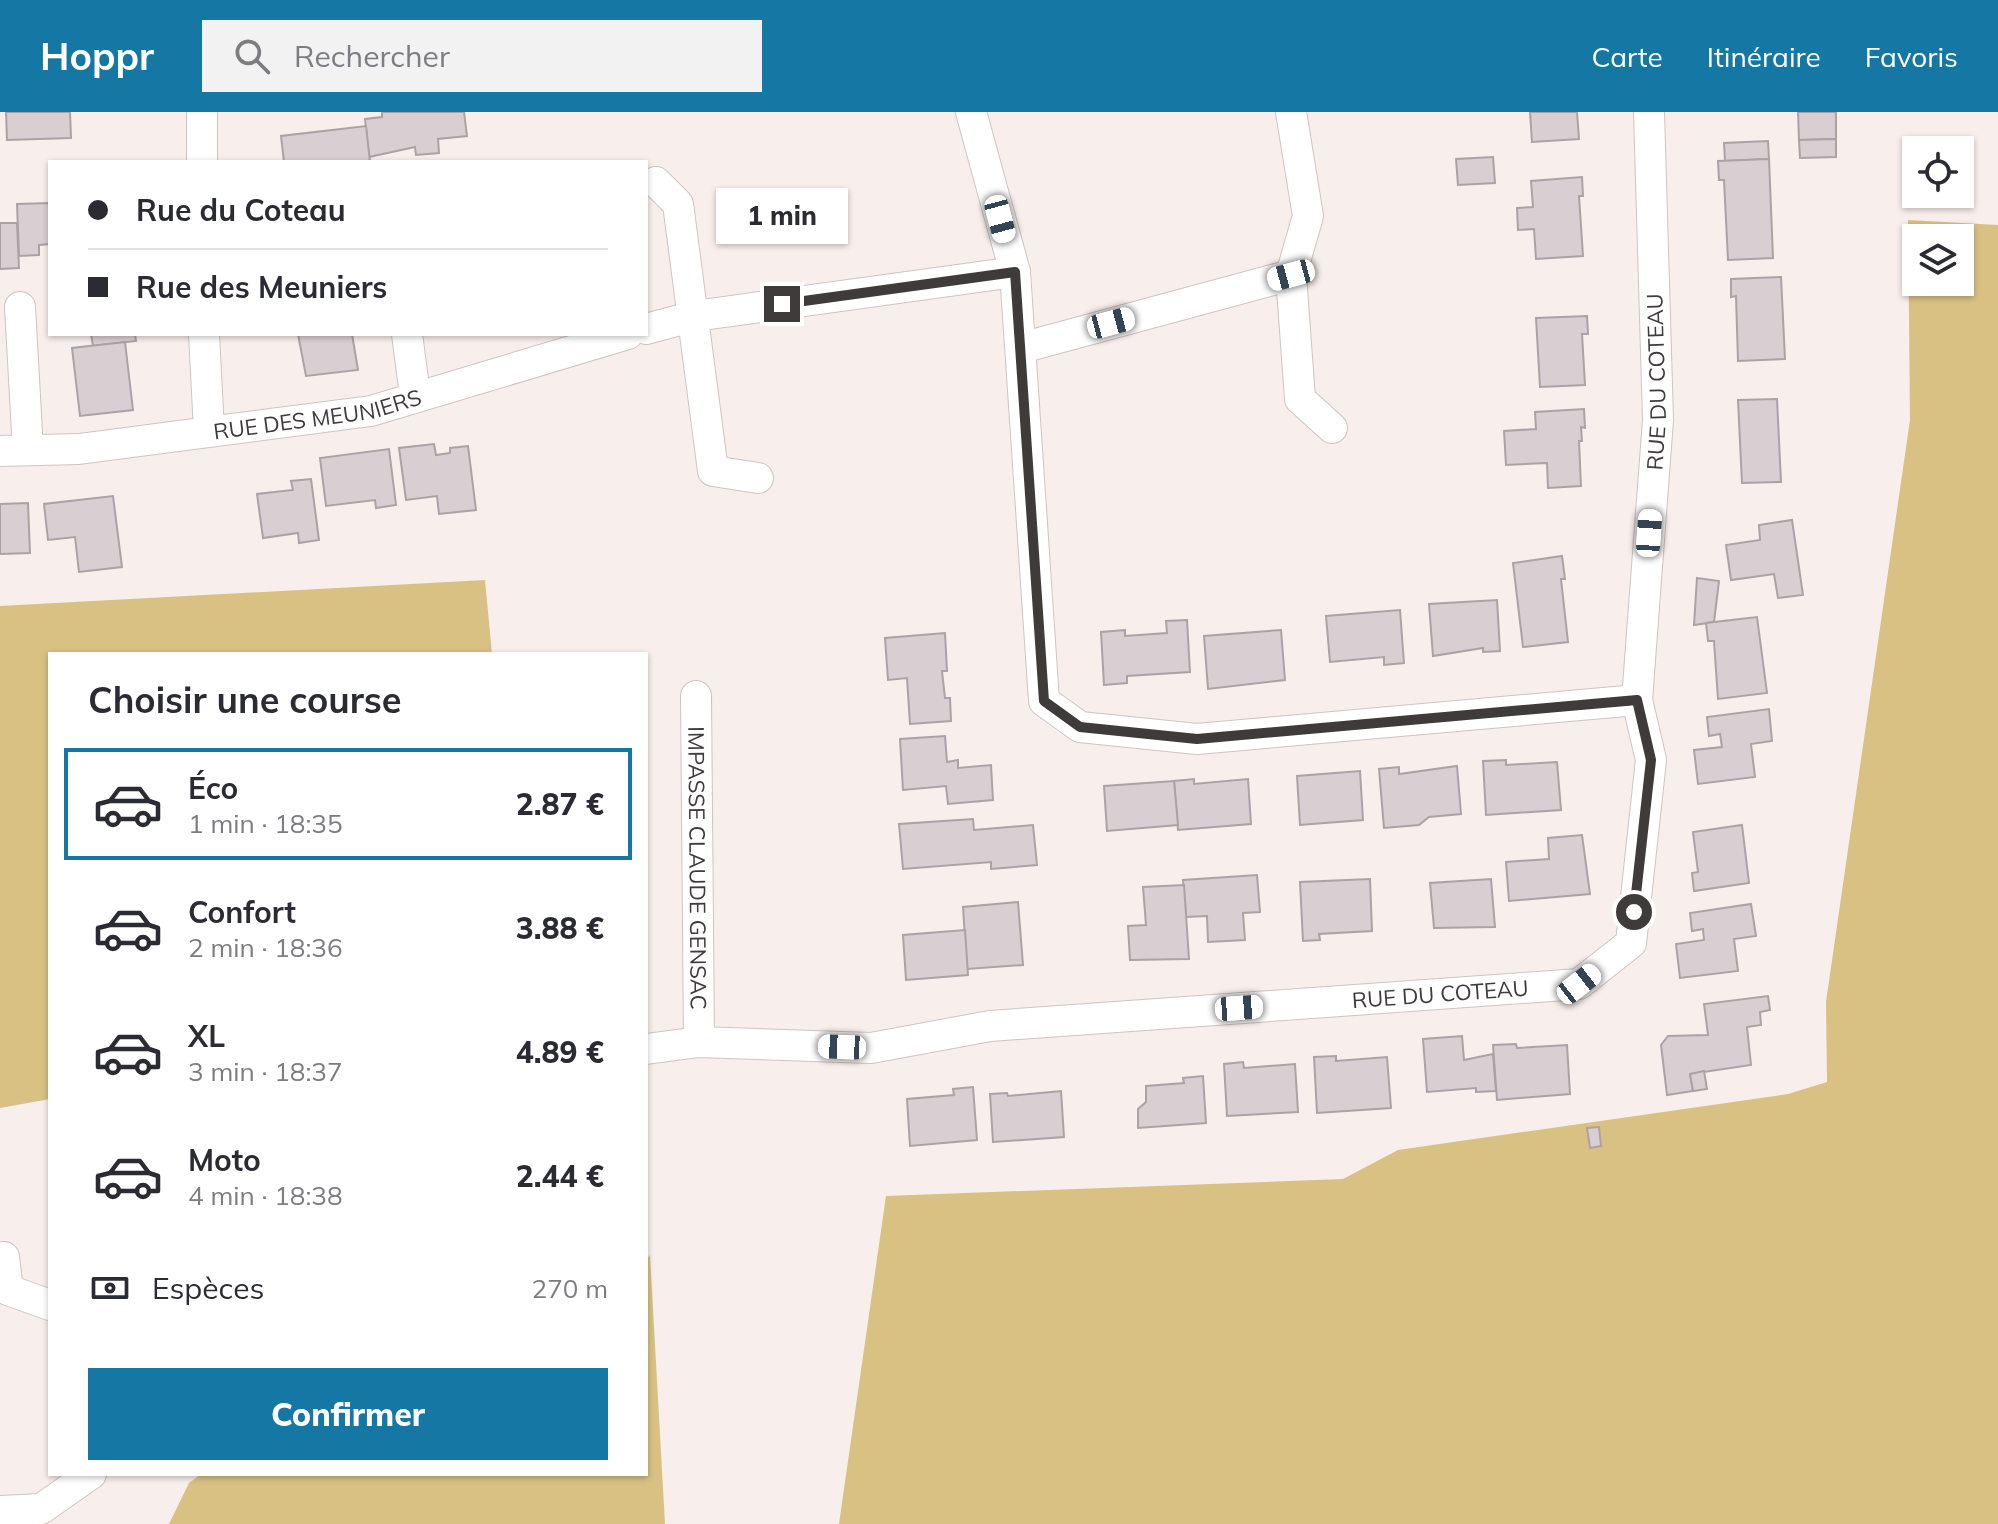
<!DOCTYPE html>
<html lang="fr">
<meta charset="utf-8">
<style>
body{margin:0;font-family:Mulish,sans-serif;background:#f2f2f3;color:#2b2b33;height:100vh;display:flex;flex-direction:column;font-size:30px;white-space:nowrap}
*{box-sizing:border-box;margin:0}
p{font-size:26px;color:#7c7c81}
.icon{flex:none;width:44px;height:44px;fill:none;stroke:currentColor;stroke-width:2;stroke-linecap:round;stroke-linejoin:round}
.map{position:relative;flex:1;overflow:hidden}
.details{position:absolute;left:48px;top:540px;width:600px;height:824px;display:flex;flex-direction:column;background:#fff;border-radius:0px;box-shadow:0 2px 6px #0004}
.details>*{flex:none}
.guide{position:absolute;left:48px;top:48px;width:600px;height:176px;border-radius:0px;box-shadow:0 2px 6px #0004;display:grid;align-content:center;height:176px;padding:0 40px;background:#fff}
.buttons{position:absolute;left:1902px;top:24px;display:grid;gap:16px}
.buttons a{display:grid;place-items:center;width:72px;height:72px;border-radius:0px;background:#fff;box-shadow:0 2px 6px #0004;font-size:40px}
.end{position:absolute;width:36px;height:36px;margin:-18px;border:10px solid #3f3b3a;background:#fff;box-shadow:0 0 0 4px #fff}
.from{border-radius:50%}
.bubble{position:absolute;height:56px;border-radius:0px;background:#fff;box-shadow:0 2px 6px #0004;font-size:26px;font-weight:800;line-height:56px;text-align:center}
.car{position:absolute;width:24px;height:48px;margin:-24px -12px;border-radius:10px;box-shadow:0 0 6px 2px #0007;background:linear-gradient(#fff 24%,#345 0 40%,#fff 0 76%,#345 0 86%,#fff 0)}
.guide b{display:flex;align-items:center;gap:28px;height:76px;font-size:30px}
.guide b+b{border-top:2px solid #e1e1e2}
.guide i{width:20px;height:20px;background:#2b2b33}
ul{padding:0;list-style:none}
li{display:flex;align-items:center;gap:24px;height:112px;margin:0 16px 12px;padding:0 24px;border:4px solid transparent;border-radius:0px}
li div{flex:1}
li b{display:block;font-size:30px}
li em{font-style:normal;font-weight:800}
li.active{border-color:#1578a4}
li>.icon{width:72px;height:72px;stroke-width:1.5}
h2{padding:0 40px;font-size:36px;line-height:96px}
.pay{display:flex;align-items:center;gap:20px;height:88px;padding:0 40px;font-size:30px}
.pay p{margin-inline-start:auto}
.cta{display:flex;gap:16px;margin-top:auto;padding:16px 40px}
.cta a{flex:1;height:92px;border-radius:0px;background:#1578a4;color:#fff;font-size:32px;font-weight:800;line-height:92px;text-align:center}
header{display:flex;align-items:center;gap:48px;box-sizing:border-box;height:112px;padding:0 40px;background:#1578a4;color:#fff}
header strong{font-size:38px}
nav{display:flex;gap:44px;margin-inline-start:auto;font-size:28px}
.search{width:560px;height:72px;background:#f2f2f3;display:flex;align-items:center;gap:20px;box-sizing:border-box;padding:0 28px;border-radius:0px;color:#7c7c81;font-size:30px}
.map>svg:first-child{display:block}
</style>
<header>
<strong>Hoppr</strong>
<div class="search"><svg class="icon" aria-label="search" viewBox="0 0 24 24"><circle cx="10" cy="10" r="6"/><path d="M15 15l6 6"/></svg>Rechercher</div>
<nav><a>Carte</a><a>Itinéraire</a><a>Favoris</a></nav>
</header>
<div class="map">
<svg width="1998" height="1412" viewBox="0 0 1998 1412">
<rect width="100%" height="100%" fill="#f8eeec"/>
<g fill="#d8c183" fill-rule="evenodd">
<path d="M1908 108 1998 113V1412H839L886 1084 1343 1067 1398 1038 1788 982 1827 970 1826 890 1910 308ZM1916 126H1960V170H1916Z"/>
<polygon points="485,468 492,542 50,542 50,987 0,996 0,494"/>
<polygon points="650,1143 665,1412 169,1412 189,1371 201,1362 646,1362 646,1148"/>
</g>
<g fill="#d9cfd2" stroke="#aca2a5" stroke-width="2">
<polygon points="6,0 70,0 71,26 7,28"/>
<polygon points="382,0 464,0 467,24 438,27 439,41 416,43 415,35 369,45 365,7 382,5"/>
<polygon points="1530,0 1577,0 1579,27 1532,30"/>
<polygon points="1798,0 1836,0 1836,27 1799,28"/>
<polygon points="366,14 370,50 284,50 281,24"/>
<polygon points="1836,27 1836,45 1800,46 1799,28"/>
<polygon points="1768,29 1769,47 1725,49 1724,31"/>
<polygon points="1493,45 1495,71 1458,73 1456,47"/>
<polygon points="1769,47 1773,146 1728,148 1724,68 1719,68 1718,49"/>
<polygon points="1582,65 1583,84 1579,84 1583,144 1536,147 1534,117 1518,118 1517,96 1533,95 1531,69"/>
<polygon points="50,91 50,132 39,133 39,143 19,144 17,92"/>
<polygon points="0,111 17,111 19,156 0,157"/>
<polygon points="1781,165 1785,247 1738,249 1736,184 1731,185 1731,167"/>
<polygon points="1587,204 1588,222 1582,222 1585,273 1540,275 1536,206"/>
<polygon points="91,222 135,222 136,229 93,234"/>
<polygon points="298,222 352,222 358,258 306,264"/>
<polygon points="125,230 133,298 80,304 72,236"/>
<polygon points="1777,287 1781,370 1742,371 1738,288"/>
<polygon points="1584,297 1585,316 1581,315 1582,329 1579,329 1581,374 1548,376 1547,351 1506,353 1504,319 1536,317 1535,300"/>
<polygon points="434,332 436,343 450,341 450,336 468,334 476,398 439,402 437,384 406,388 399,336"/>
<polygon points="389,337 396,393 376,396 375,388 326,394 320,346"/>
<polygon points="311,367 319,428 299,431 298,421 263,426 257,382 293,378 291,369"/>
<polygon points="113,384 122,455 79,460 75,425 48,428 44,392"/>
<polygon points="28,391 30,441 0,442 0,392"/>
<polygon points="1792,408 1803,483 1778,486 1774,462 1731,468 1726,433 1760,428 1759,413"/>
<polygon points="1562,444 1565,467 1561,467 1568,530 1523,535 1513,451"/>
<polygon points="1697,466 1719,469 1714,510 1694,513"/>
<polygon points="1497,488 1500,539 1483,540 1483,536 1433,544 1429,492"/>
<polygon points="1400,498 1404,551 1384,553 1384,545 1330,550 1326,504"/>
<polygon points="1757,505 1767,581 1718,587 1714,529 1708,529 1706,511"/>
<polygon points="1187,508 1190,560 1127,564 1127,571 1104,573 1101,520 1125,518 1125,524 1167,521 1166,509"/>
<polygon points="1281,518 1285,568 1208,577 1204,524"/>
<polygon points="945,521 947,559 942,559 945,586 950,586 951,609 910,612 907,566 888,568 885,526"/>
<polygon points="1769,597 1772,629 1751,632 1755,665 1698,672 1694,638 1722,635 1720,622 1709,624 1707,605"/>
<polygon points="945,624 947,650 958,648 958,656 991,653 993,688 948,692 946,674 903,678 900,627"/>
<polygon points="1506,648 1506,653 1557,650 1561,698 1486,703 1483,649"/>
<polygon points="1457,654 1461,702 1429,705 1419,713 1384,716 1379,657 1399,655 1399,662"/>
<polygon points="1360,659 1363,708 1300,713 1297,664"/>
<polygon points="1194,667 1194,672 1248,667 1251,712 1178,718 1174,669"/>
<polygon points="1174,669 1178,713 1107,719 1104,674"/>
<polygon points="973,707 974,718 1033,713 1037,753 991,757 991,750 903,757 899,712"/>
<polygon points="1742,713 1749,771 1694,779 1692,761 1698,760 1693,720"/>
<polygon points="1582,723 1590,782 1509,789 1506,750 1549,747 1548,726"/>
<polygon points="1257,763 1260,800 1243,801 1245,828 1208,830 1207,804 1186,805 1183,768"/>
<polygon points="1370,767 1372,819 1319,822 1320,828 1303,829 1300,770"/>
<polygon points="1491,767 1495,815 1434,816 1430,771"/>
<polygon points="1184,773 1189,847 1130,848 1128,814 1146,813 1143,775"/>
<polygon points="1018,790 1023,853 967,857 963,795"/>
<polygon points="1751,792 1756,824 1734,827 1738,859 1680,866 1676,832 1704,828 1703,817 1692,819 1690,801"/>
<polygon points="965,818 968,863 906,868 903,823"/>
<polygon points="1768,884 1770,898 1760,900 1761,913 1747,915 1751,953 1690,962 1693,979 1667,983 1661,933 1668,924 1708,923 1704,892"/>
<polygon points="1462,924 1464,948 1493,942 1496,979 1476,980 1476,976 1427,980 1423,927"/>
<polygon points="1516,932 1517,936 1567,933 1570,982 1497,988 1493,933"/>
<polygon points="1336,944 1336,949 1387,945 1391,996 1317,1001 1314,945"/>
<polygon points="1243,950 1244,956 1295,952 1298,1000 1227,1004 1224,952"/>
<polygon points="1704,959 1707,977 1693,979 1690,962"/>
<polygon points="1203,964 1206,1011 1138,1016 1138,997 1146,990 1146,974 1184,971 1183,966"/>
<polygon points="973,975 977,1028 910,1034 907,987 954,983 953,977"/>
<polygon points="1061,979 1064,1025 993,1030 990,982 1007,981 1008,984"/>
<polygon points="1599,1015 1601,1034 1590,1036 1587,1016"/>
</g>
<g fill="none" stroke-linecap="round" stroke-linejoin="round">
<g stroke="#cec4c2" stroke-width="32">
<g id="street">
<polyline points="202,0 202,50"/>
<polyline points="971,0 1015,160 1044,589 1080,615 1197,627 1637,588"/>
<polyline points="1291,0 1308,104 1291,163"/>
<polyline points="656,70 678,92 713,359 758,366"/>
<polyline points="20,195 28,338"/>
<polyline points="646,217 695,204 1015,160"/>
<polyline points="204,222 209,319"/>
<polyline points="407,222 415,283"/>
<polyline points="1021,236 1291,163 1300,287 1332,316"/>
<path id="s1" d="M0 339 79 337 371 299 628 222"/>
<path id="s2" d="M696 584 699 930"/>
<path id="s3" d="M646 937 699 930 871 936 990 914 1579 872 1631 831 1651 648 1637 588 1658 308 1649 0"/>
<polyline points="4,1145 8,1178 50,1193"/>
<polyline points="0,1399 41,1397 91,1362"/>
</g>
</g>
<use href="#street" stroke="#fff" stroke-width="30"/>
</g>
<g fill="none" stroke-linecap="round" stroke-linejoin="round">
<polyline stroke="#3f3b3a" stroke-width="10" points="782,192 1015,160 1044,589 1080,615 1197,627 1637,588 1651,648 1634,800"/>
</g>
<g text-anchor="middle" dominant-baseline="central" stroke-width="7" stroke-linejoin="round" paint-order="stroke">
<g font-size="22" fill="#3f3b3a" stroke="#f8eeec">
<text stroke="none"><textPath href="#s3" startOffset="1568">RUE DU COTEAU</textPath></text>
<text stroke="none"><textPath href="#s1" startOffset="320">RUE DES MEUNIERS</textPath></text>
<text stroke="none"><textPath href="#s2" startOffset="172">IMPASSE CLAUDE GENSAC</textPath></text>
<text stroke="none"><textPath href="#s3" startOffset="798">RUE DU COTEAU</textPath></text>
</g>
</g>
</svg>
<div class="buttons">
<a><svg class="icon" aria-label="locate" viewBox="0 0 24 24"><circle cx="12" cy="12" r="6"/><path d="M12 2v4M12 18v4M2 12h4M18 12h4"/></svg></a>
<a><svg class="icon" aria-label="layers" viewBox="0 0 24 24"><path d="M12 4l9 5-9 5-9-5zM3 14l9 5 9-5"/></svg></a>
</div>
<i class="end from" style="left:1634px;top:800px"></i>
<i class="end" style="left:782px;top:192px"></i>
<div class="bubble" style="left:716px;top:76px;width:132px">1 min</div>
<i class="car" style="left:1000px;top:107px;rotate:165deg"></i>
<i class="car" style="left:1291px;top:163px;rotate:255deg"></i>
<i class="car" style="left:1111px;top:211px;rotate:75deg"></i>
<i class="car" style="left:1649px;top:421px;rotate:4deg"></i>
<i class="car" style="left:1579px;top:872px;rotate:52deg"></i>
<i class="car" style="left:1239px;top:896px;rotate:86deg"></i>
<i class="car" style="left:842px;top:935px;rotate:272deg"></i>
<div class="guide">
<b><i class="from"></i>Rue du Coteau</b>
<b><i></i>Rue des Meuniers</b>
</div>
<section class="details">
<h2>Choisir une course</h2>
<ul>
<li class="active"><svg class="icon" aria-label="car" viewBox="0 0 24 24"><path d="M5 17H2v-5l4-1 3-4h7l3 4 3 1v5h-3M9 17h6M6 11h13"/><circle cx="7" cy="17" r="2"/><circle cx="17" cy="17" r="2"/></svg><div><b>Éco</b><p>1 min · 18:35</p></div><em>2.87 €</em></li>
<li><svg class="icon" aria-label="car" viewBox="0 0 24 24"><path d="M5 17H2v-5l4-1 3-4h7l3 4 3 1v5h-3M9 17h6M6 11h13"/><circle cx="7" cy="17" r="2"/><circle cx="17" cy="17" r="2"/></svg><div><b>Confort</b><p>2 min · 18:36</p></div><em>3.88 €</em></li>
<li><svg class="icon" aria-label="car" viewBox="0 0 24 24"><path d="M5 17H2v-5l4-1 3-4h7l3 4 3 1v5h-3M9 17h6M6 11h13"/><circle cx="7" cy="17" r="2"/><circle cx="17" cy="17" r="2"/></svg><div><b>XL</b><p>3 min · 18:37</p></div><em>4.89 €</em></li>
<li><svg class="icon" aria-label="car" viewBox="0 0 24 24"><path d="M5 17H2v-5l4-1 3-4h7l3 4 3 1v5h-3M9 17h6M6 11h13"/><circle cx="7" cy="17" r="2"/><circle cx="17" cy="17" r="2"/></svg><div><b>Moto</b><p>4 min · 18:38</p></div><em>2.44 €</em></li>
</ul>
<div class="pay"><svg class="icon" aria-label="cash" viewBox="0 0 24 24"><path d="M3 7h18v10H3z"/><circle cx="12" cy="12" r="2"/></svg>Espèces<p>270 m</p></div>
<div class="cta"><a>Confirmer</a></div>
</section>
</div>
